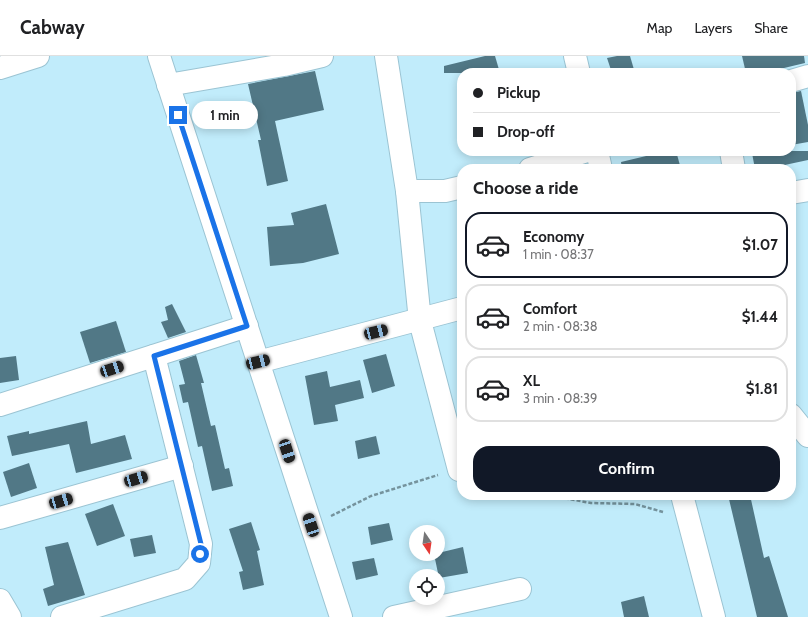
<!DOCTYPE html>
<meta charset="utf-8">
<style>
body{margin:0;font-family:Cabin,sans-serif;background:#f2f2f2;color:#202124;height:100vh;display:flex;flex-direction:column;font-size:15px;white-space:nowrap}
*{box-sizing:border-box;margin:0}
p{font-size:13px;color:#757577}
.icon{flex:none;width:22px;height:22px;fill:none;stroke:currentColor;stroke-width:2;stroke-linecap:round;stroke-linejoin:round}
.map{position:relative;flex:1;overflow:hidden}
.panel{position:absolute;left:457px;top:108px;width:339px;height:336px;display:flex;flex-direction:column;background:#fff;border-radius:16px;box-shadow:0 2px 10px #0003}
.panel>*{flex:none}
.banner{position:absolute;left:457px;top:12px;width:339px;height:88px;border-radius:16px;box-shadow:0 2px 10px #0003;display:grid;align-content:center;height:88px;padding:0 16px;background:#fff}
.needle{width:26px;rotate:167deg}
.controls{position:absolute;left:409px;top:469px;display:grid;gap:8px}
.controls a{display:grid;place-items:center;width:36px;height:36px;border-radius:50%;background:#fff;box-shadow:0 2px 10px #0003;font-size:20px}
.end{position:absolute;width:18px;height:18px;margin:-9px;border:5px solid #1a73e8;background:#fff;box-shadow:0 0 0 2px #fff}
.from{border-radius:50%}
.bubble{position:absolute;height:28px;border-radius:14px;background:#fff;box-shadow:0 2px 10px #0003;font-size:13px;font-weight:700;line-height:28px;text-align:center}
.car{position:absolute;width:12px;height:24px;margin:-12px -6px;border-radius:5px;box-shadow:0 0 3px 1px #0007;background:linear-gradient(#222 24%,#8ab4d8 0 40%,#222 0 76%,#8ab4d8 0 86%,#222 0)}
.banner b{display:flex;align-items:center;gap:14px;height:38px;font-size:15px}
.banner b+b{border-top:1px solid #e0e0e0}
.banner i{width:10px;height:10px;background:#202124}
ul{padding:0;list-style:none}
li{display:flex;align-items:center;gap:12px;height:66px;margin:0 8px 6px;padding:0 8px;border:2px solid #e0e0e0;border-radius:16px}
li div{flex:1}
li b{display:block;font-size:15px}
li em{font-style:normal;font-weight:700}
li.on{border-color:#111827}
li>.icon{width:36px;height:36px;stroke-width:1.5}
h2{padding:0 16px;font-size:18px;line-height:48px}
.action{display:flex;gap:8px;margin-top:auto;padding:8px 16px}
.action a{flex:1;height:46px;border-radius:16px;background:#111827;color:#fff;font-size:16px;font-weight:700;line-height:46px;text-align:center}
header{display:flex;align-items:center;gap:24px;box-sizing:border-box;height:56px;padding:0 20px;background:#fff;border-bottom:1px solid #e0e0e0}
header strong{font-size:19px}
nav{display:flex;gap:22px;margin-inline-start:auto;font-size:14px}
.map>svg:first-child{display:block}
</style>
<header>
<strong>Cabway</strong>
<nav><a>Map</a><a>Layers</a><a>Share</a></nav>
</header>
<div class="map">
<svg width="808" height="561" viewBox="0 0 808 561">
<rect width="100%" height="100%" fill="#c1ecfb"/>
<g fill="#517886">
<polygon points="485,0 495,0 500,17 444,17 444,10"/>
<polygon points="617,0 630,0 635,17 612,17 607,2"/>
<polygon points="742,0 804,0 805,7 763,17 746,17"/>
<polygon points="315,15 324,54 275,65 288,125 267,130 258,84 261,84 248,28"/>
<polygon points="801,35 808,69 808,86 791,89 791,37"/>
<polygon points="667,95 676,95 681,113 622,113 621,106"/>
<polygon points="763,95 808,95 808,104 766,113 755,113 752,97"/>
<polygon points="326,148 339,198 303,207 270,210 267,171 294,169 291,157"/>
<polygon points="172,248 186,276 168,282 161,266 168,264 165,251"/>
<polygon points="116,265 126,296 90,307 80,276"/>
<polygon points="386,298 395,330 372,337 363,304"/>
<polygon points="196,299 204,327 201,327 211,370 215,369 225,413 229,412 233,430 212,435 202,390 198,391 188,346 183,347 179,329 185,328 179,305"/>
<polygon points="16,300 19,324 0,327 0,302"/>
<polygon points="327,315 330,331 360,324 364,342 335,349 338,365 314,369 305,320"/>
<polygon points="87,365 91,388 125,379 132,403 76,417 69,388 12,400 7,380 29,375 29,378"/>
<polygon points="376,380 380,398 358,403 355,385"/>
<polygon points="29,407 37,432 11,441 3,416"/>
<polygon points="728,439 750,439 764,502 769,500 788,561 757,561"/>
<polygon points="113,448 125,480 97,490 85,458"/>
<polygon points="251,466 260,494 257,495 264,529 243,534 239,516 243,515 229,473"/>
<polygon points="389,467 393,484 371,489 368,471"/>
<polygon points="152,479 156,497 134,501 130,483"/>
<polygon points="68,486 85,539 48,550 43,533 54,529 45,491"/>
<polygon points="463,491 468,517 439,522 434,498"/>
<polygon points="374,502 378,519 356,524 352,506"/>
<polygon points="644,540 649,561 624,561 621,546"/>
</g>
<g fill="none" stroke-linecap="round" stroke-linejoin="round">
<g stroke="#9bc4d3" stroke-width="24">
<g id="minor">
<polyline points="159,0 341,561"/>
<polyline points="386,0 407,135 420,265 459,414"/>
<polyline points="575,0 579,17"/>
<polyline points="0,12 38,0"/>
<polyline points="791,25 808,20"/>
<polyline points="168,29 284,9 322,0"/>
<polyline points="597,95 601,113"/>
<polyline points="731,95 734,113"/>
<polyline points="530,113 587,95"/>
<polyline points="407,135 445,135 462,131"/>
<polyline points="791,137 808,134"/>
<polyline points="258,306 462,252"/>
<polyline points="0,349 247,270"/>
<polyline points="791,359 808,380"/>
<polyline points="682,439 714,561"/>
<polyline points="0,462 182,410"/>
<polyline points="0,544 10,561"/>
<polyline points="62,561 185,523 199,507 201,488 154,300"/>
<polyline points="394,561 520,533"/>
</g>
</g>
<g stroke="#75939d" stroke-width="2.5" stroke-dasharray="4 2" stroke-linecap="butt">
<polyline points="547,439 591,447 635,448 663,456"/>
<polyline points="331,460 371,440 438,419"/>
</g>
<use href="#minor" stroke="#fff" stroke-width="22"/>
</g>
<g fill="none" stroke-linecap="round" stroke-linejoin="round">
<polyline stroke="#1a73e8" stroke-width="5" points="178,59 247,270 154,300 201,488 200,498"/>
</g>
</svg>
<div class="controls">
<a><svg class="needle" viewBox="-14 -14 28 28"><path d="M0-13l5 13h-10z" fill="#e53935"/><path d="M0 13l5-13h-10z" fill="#757577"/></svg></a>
<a><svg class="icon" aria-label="locate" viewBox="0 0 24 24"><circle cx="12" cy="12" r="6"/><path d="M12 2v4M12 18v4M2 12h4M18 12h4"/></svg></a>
</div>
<i class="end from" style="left:200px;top:498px"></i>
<i class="end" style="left:178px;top:59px"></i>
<div class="bubble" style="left:192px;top:45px;width:66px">1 min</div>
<i class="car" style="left:376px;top:276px;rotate:76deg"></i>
<i class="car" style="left:258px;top:306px;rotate:76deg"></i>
<i class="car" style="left:112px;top:313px;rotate:72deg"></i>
<i class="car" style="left:287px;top:395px;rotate:162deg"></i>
<i class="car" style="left:136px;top:423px;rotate:74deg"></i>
<i class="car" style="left:61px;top:445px;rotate:74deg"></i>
<i class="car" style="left:311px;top:469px;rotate:342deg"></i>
<div class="banner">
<b><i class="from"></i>Pickup</b>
<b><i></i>Drop-off</b>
</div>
<section class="panel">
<h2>Choose a ride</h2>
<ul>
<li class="on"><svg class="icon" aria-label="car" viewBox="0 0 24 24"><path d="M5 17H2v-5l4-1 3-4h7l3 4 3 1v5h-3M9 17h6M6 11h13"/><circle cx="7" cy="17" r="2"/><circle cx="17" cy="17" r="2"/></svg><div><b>Economy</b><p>1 min · 08:37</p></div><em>$1.07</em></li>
<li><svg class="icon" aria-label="car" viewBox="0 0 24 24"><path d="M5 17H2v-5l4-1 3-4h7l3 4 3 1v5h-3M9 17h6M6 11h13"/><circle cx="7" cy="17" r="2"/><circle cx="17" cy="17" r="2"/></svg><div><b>Comfort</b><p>2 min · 08:38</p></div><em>$1.44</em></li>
<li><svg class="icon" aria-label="car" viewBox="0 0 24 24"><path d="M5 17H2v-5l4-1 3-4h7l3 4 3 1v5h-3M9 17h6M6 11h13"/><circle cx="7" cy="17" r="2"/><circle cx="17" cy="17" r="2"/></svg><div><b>XL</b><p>3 min · 08:39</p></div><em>$1.81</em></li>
</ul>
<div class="action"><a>Confirm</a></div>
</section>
</div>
